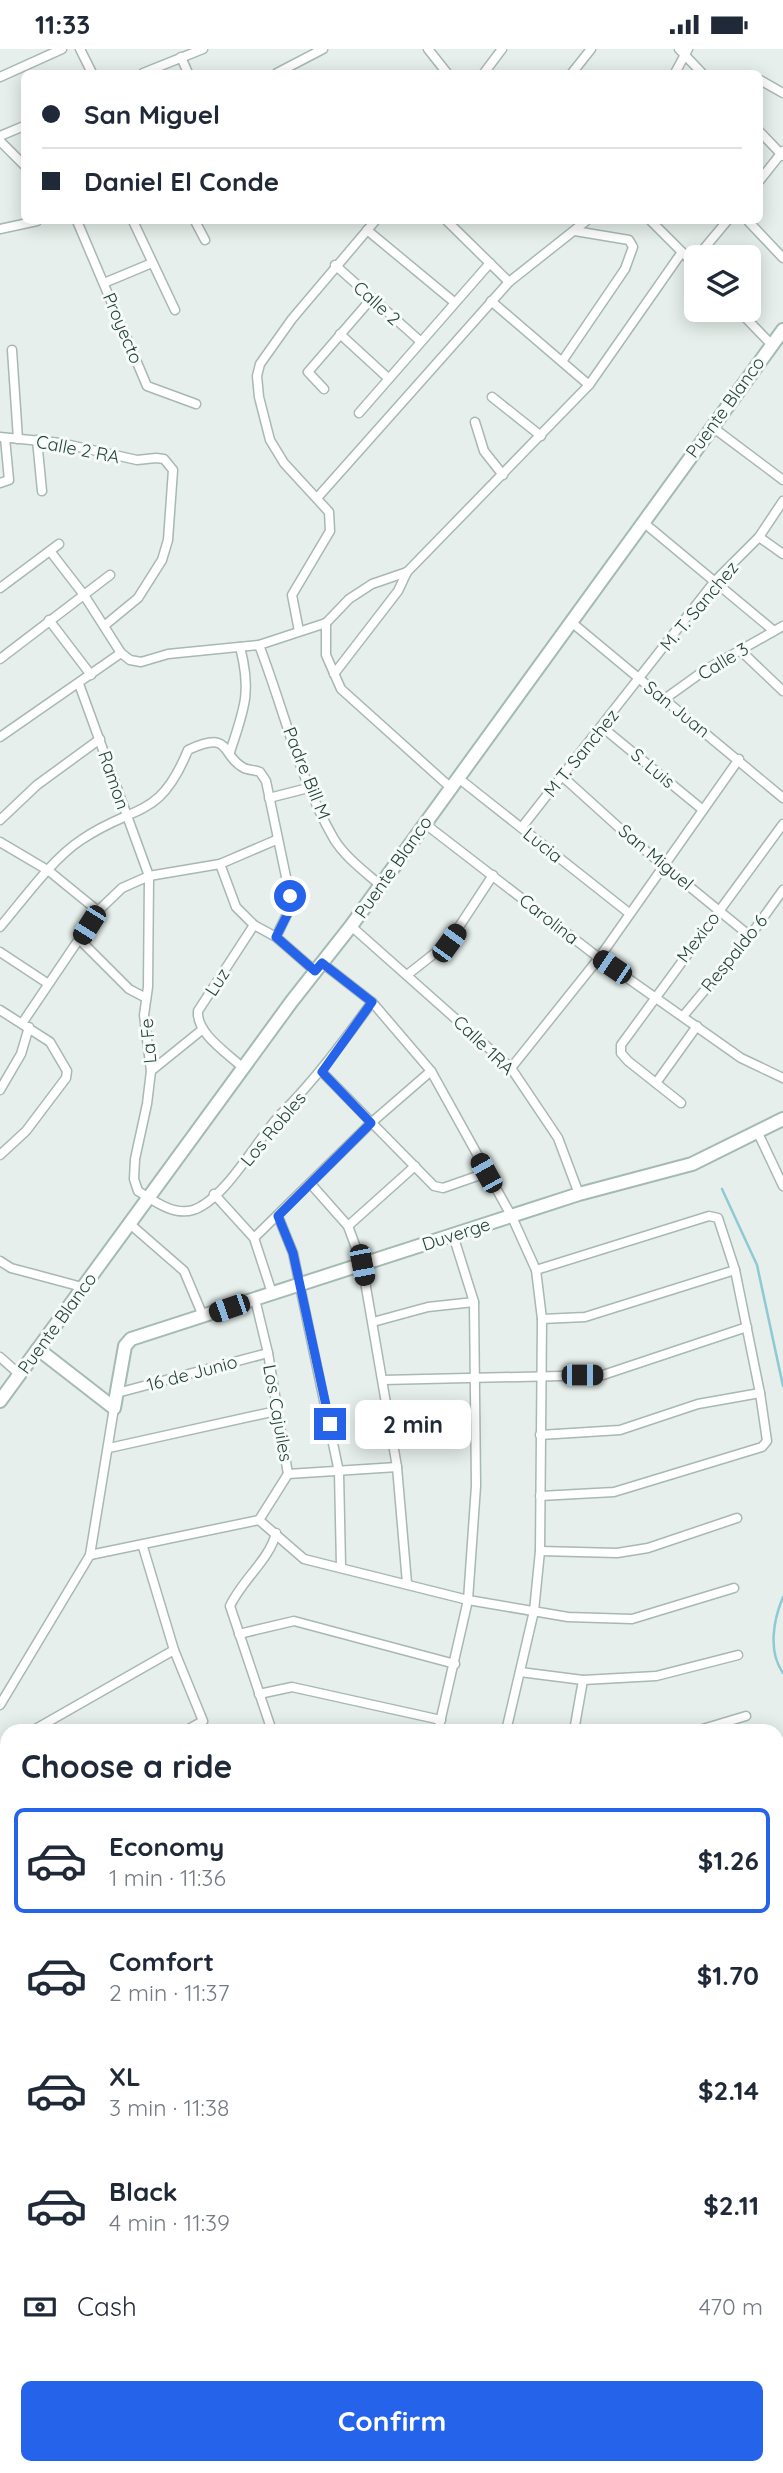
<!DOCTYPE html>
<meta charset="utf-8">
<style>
body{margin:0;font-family:Quicksand,sans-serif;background:#f2f2f3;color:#1f2937;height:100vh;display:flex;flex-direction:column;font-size:26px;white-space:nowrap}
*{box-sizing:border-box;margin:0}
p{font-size:23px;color:#747a83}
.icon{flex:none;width:38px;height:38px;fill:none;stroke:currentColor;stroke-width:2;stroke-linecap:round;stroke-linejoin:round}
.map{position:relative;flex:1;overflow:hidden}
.panel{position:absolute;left:0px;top:1675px;width:784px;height:751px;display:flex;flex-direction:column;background:#fff;border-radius:21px 21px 0 0;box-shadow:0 4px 18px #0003}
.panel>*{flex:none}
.banner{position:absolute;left:21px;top:21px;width:742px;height:154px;border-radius:10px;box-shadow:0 4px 18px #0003;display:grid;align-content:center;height:154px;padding:0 21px;background:#fff}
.fabs{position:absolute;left:684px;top:196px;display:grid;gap:14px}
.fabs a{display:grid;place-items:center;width:77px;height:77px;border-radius:10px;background:#fff;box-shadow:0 4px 18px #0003;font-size:35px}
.end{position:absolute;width:32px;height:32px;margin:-16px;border:9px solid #2563eb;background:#fff;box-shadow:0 0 0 4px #fff}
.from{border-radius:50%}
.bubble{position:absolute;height:49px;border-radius:10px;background:#fff;box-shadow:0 4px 18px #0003;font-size:23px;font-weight:800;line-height:49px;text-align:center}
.car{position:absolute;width:21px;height:42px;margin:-21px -10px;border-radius:9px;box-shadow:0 0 5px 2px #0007;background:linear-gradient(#222 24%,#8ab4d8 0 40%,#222 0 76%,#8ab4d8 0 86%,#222 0)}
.banner b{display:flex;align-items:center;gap:24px;height:66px;font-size:26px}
.banner b+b{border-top:2px solid #e0e1e3}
.banner i{width:18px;height:18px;background:#1f2937}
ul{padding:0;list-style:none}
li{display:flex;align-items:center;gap:21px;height:105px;margin:0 14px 10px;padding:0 7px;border:4px solid transparent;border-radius:10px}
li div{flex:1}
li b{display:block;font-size:26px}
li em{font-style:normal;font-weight:800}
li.on{border-color:#2563eb}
li>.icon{width:63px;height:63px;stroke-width:1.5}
h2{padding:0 21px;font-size:32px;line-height:84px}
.pay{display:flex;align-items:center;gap:18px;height:77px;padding:0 21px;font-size:26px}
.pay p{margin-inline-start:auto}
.button{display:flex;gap:14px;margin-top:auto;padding:14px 21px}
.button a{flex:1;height:80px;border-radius:10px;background:#2563eb;color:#fff;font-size:28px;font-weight:800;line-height:80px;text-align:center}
.status{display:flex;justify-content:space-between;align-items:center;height:49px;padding:0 35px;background:#fff;direction:ltr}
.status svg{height:19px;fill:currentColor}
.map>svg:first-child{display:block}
</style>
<div class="status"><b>11:33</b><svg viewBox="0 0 49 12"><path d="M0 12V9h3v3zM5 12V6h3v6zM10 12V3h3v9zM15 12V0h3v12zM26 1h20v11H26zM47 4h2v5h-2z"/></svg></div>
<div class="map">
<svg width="783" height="2424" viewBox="0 0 783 2424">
<rect width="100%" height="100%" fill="#e6efeb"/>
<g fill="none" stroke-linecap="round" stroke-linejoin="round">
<g stroke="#8ec9d4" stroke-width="2.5">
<polyline points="722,1140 757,1216 783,1337"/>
<path d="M783 1548C773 1572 768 1603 783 1624"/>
<polyline points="0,1911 7,1923"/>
<polyline points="777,1927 783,1921"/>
<polyline points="616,2424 616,2418"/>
</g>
<g stroke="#a8b8b2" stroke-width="11">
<g id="street">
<polyline points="80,0 92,24"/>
<polyline points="428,0 447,24"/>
<polyline points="679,0 702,24"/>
<polyline points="181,8 188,24"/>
<polyline points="143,24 203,0"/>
<polyline points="277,24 323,0"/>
<polyline points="484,24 502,0"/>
<polyline points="572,24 591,0"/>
<polyline points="675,24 688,0"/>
<polyline points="0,28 62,0"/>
<polyline points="760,31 783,44"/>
<polyline points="760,83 783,107"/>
<polyline points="0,87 24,77"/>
<polyline points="0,92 24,116"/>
<polyline points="760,131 783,102"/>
<polyline points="77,172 147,337 196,355"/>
<polyline points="133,172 175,261"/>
<polyline points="195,172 205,191"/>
<polyline points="447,172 509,233"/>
<polyline points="651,172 696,217"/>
<polyline points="748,172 783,209"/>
<polyline points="0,180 37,172"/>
<polyline points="367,181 454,253"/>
<polyline points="697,208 727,172"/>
<polyline points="335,216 420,292"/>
<polyline points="104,234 152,214"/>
<polyline points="491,252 589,336"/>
<polyline points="738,261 772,296"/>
<polyline points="340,285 388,329"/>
<polyline points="12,301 18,390"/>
<polyline points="563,311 625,220 633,198 629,191 575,182"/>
<polyline points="324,340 308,323 372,249"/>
<polyline points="492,348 541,387"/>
<polyline points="359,364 490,214"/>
<polyline points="475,373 484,402 503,426"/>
<polyline points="711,377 783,431"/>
<polyline points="0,388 61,394 137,411 156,409 164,410 173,421 168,491 162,511 138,549 104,577"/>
<polyline points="37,391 42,442"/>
<polyline points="0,434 9,431 5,389"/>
<polyline points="317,449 509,233 586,172"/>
<polyline points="643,473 774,582"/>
<polyline points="759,488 783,505"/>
<polyline points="50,502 84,546 121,604 130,611 141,613 168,605 259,596 326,574 349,550 372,535 407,523 589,336 682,203"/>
<polyline points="0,539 59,495"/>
<polyline points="49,571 91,626"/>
<polyline points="570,572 783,749"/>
<polyline points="326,574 326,606 341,640 450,738"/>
<polyline points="299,582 292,546 330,482 329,463 284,414 270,391 259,348 257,327 260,315 292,270 375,172"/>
<path d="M259 596C283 658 300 732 334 790 345 808 364 822 380 836"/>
<polyline points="741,602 783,642"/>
<polyline points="0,610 110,526"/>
<polyline points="334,625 398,542 407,523"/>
<path d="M79 635 149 827 148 938 144 966 151 1022 147 1055 135 1110 134 1130 138 1142C154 1152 174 1167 193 1161 225 1151 258 1089 280 1066 315 1031 343 993 372 953"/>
<polyline points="666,649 705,621 783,577"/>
<polyline points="602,678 703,761"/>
<polyline points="0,688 121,604"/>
<path d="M230 703C244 660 252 644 240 598"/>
<polyline points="457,728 629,864"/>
<polyline points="563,728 635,793 750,887"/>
<polyline points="269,749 312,738"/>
<polyline points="0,771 37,736 100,690"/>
<polyline points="424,774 599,909 741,1009 783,1029"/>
<polyline points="522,778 715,532 759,488 783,452"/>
<polyline points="0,793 49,822 98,862"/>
<polyline points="220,815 236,858 254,876 276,888 315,922"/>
<polyline points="351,877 511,1019 558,1089 579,1145"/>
<path d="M0 878C23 851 52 810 81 791 135 754 159 772 188 701 233 680 220 707 244 719 248 721 255 721 260 723L266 732 290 847 289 861 276 888"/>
<polyline points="80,891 129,940 146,949"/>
<polyline points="0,903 47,934"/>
<polyline points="322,914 372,953 431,1022 512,1168 536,1221 542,1270 540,1502 534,1562 506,1682"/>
<polyline points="407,926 449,893 493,826"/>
<polyline points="0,961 50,993 67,1022 66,1029 26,1082 0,1106"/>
<polyline points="684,966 750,887 783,841"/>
<polyline points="23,973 98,862 122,839 149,827 220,815 276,791"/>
<path d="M243 1019C229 1005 196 985 198 962L254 876"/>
<polyline points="511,1019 599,909 739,710"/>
<polyline points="151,1022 203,980"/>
<polyline points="322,1023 434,1137 443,1139 486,1124"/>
<polyline points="656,1034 697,977"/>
<polyline points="0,1041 21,1005 29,978"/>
<polyline points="681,1054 628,1012 621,1004 621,996 783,775"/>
<polyline points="758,1084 783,1137"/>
<polyline points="310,1134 348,1177 362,1215 397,1418 407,1534"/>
<polyline points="214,1145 254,1189 272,1244"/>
<polyline points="278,1167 293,1204 339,1423 341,1517"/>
<polyline points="130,1175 184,1222 203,1267"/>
<polyline points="348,1177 415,1117"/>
<polyline points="254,1189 371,1074 431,1022"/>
<polyline points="0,1212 11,1219 82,1238"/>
<polyline points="536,1221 709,1167 718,1169 735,1221 760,1344"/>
<polyline points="255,1250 268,1304 288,1425 259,1471"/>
<polyline points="542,1270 585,1268 735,1221"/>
<polyline points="373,1273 428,1258 474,1253"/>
<polyline points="0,1308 19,1325"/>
<polyline points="383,1331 603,1326 747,1278"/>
<polyline points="117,1344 268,1304"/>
<polyline points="540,1386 620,1381 698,1355 760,1344 767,1392 762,1398 614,1443 540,1447"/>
<polyline points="109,1399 276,1362"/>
<polyline points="288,1425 397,1418"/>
<polyline points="143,1498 174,1601 203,1672 185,1682"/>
<polyline points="540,1502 617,1504 648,1499 737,1469"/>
<polyline points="90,1506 259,1471 304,1510 468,1551 568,1568 632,1570 734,1539"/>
<polyline points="239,1585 294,1572 455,1615"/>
<polyline points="520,1623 583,1631 656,1627 738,1606"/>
<polyline points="259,1645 292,1638 441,1671"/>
<polyline points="0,1656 90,1506 114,1359"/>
<polyline points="32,1682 174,1601"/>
<path d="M272 1682 230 1557C242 1531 270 1510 276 1484"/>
<polyline points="438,1682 468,1551 476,1437 474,1253 453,1186"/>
<polyline points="574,1682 583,1631"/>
<polyline points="696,1682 746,1667"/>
<polyline points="0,1700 7,1696"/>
<polyline points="777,1728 783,1727"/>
<polyline points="0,1791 7,1786"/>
<polyline points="777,2005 783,1999"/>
<polyline points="0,2072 7,2071"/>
<polyline points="777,2072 783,2067"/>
<polyline points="777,2135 783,2137"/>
<polyline points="0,2174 7,2176"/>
<polyline points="777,2196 783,2195"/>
<polyline points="0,2245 7,2248"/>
<polyline points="777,2261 783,2260"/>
<polyline points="0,2314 7,2320"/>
<polyline points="777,2324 783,2324"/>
<polyline points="777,2356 783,2356"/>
<polyline points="428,2418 449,2424"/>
<polyline points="763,2418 775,2424"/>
<polyline points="123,2424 126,2418"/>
<polyline points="196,2424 199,2418"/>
<polyline points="275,2424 278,2418"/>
<polyline points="352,2424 355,2418"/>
<polyline points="662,2424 663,2418"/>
<polyline points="724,2424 728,2418"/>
</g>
</g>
<g stroke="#a4bbb3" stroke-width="16">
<g id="secondary">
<polyline points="38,1300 114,1359 125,1297 131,1290 579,1145 692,1115 783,1070"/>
<polyline points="0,1352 292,952 351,877 783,281"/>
</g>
</g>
<use href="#street" stroke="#fff" stroke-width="8"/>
<use href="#secondary" stroke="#fff" stroke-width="12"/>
</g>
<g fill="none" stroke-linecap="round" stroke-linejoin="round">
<polyline stroke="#2563eb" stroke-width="9" points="290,847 289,862 276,888 315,922 322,914 372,953 322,1023 371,1074 278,1167 293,1204 330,1375"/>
</g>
<g text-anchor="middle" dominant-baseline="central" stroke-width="6" stroke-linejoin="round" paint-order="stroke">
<g font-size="18" fill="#24423a" stroke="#f7fbf9">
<text transform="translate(377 254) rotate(42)">Calle 2</text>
<text transform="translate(123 279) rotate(67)">Proyecto</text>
<text transform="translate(725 358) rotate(-54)">Puente Blanco</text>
<text transform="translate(78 400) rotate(11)">Calle 2 RA</text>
<text transform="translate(699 557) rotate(-50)">M. T. Sanchez</text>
<text transform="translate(723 612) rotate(-31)">Calle 3</text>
<text transform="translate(677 660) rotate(39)">San Juan</text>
<text transform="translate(581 704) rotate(-51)">M T. Sanchez</text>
<text transform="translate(653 719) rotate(40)">S. Luis</text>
<text transform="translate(307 724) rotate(68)">Padre Bill M</text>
<text transform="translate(114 731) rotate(71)">Ramon</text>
<text transform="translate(543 796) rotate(39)">Lucia</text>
<text transform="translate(656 808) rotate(40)">San Miguel</text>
<text transform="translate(393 818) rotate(-55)">Puente Blanco</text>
<text transform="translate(549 870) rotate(38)">Carolina</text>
<text transform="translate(698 888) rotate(-53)">Mexico</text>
<text transform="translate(734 904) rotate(-51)">Respaldo 6</text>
<text transform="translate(217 933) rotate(-57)">Luz</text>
<text transform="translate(148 992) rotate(-95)">La Fe</text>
<text transform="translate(484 996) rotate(44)">Calle 1RA</text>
<text transform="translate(273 1080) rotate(-50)">Los Robles</text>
<text transform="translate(456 1185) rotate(-18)">Duverge</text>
<text transform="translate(57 1274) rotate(-54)">Puente Blanco</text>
<text transform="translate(192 1324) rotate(-15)">16 de Junio</text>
<text transform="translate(278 1364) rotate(80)">Los Cajuiles</text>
</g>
</g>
</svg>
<div class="fabs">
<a><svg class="icon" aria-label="layers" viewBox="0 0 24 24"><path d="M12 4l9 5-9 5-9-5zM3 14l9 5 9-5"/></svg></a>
</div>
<i class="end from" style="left:290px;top:847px"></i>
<i class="end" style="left:330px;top:1375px"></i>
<div class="bubble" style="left:355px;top:1351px;width:116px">2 min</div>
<i class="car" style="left:89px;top:876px;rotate:212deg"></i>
<i class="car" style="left:449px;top:894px;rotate:36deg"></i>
<i class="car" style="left:612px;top:918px;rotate:304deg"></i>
<i class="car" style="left:486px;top:1124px;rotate:331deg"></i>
<i class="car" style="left:362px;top:1216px;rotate:169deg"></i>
<i class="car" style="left:229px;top:1259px;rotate:251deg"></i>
<i class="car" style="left:582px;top:1326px;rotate:90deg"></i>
<div class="banner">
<b><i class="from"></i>San Miguel</b>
<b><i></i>Daniel El Conde</b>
</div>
<section class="panel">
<h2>Choose a ride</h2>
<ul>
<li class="on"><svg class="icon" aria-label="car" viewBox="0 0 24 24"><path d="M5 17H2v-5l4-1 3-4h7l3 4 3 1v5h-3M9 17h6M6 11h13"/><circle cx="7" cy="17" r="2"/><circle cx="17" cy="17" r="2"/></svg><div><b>Economy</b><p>1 min · 11:36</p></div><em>$1.26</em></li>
<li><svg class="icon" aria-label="car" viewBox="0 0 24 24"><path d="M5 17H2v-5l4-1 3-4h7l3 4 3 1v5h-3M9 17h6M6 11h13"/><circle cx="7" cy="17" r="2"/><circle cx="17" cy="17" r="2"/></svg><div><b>Comfort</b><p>2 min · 11:37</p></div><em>$1.70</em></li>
<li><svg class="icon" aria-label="car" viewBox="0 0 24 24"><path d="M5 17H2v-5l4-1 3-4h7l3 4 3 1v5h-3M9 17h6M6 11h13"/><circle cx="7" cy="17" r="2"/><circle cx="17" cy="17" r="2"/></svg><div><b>XL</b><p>3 min · 11:38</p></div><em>$2.14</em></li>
<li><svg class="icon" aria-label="car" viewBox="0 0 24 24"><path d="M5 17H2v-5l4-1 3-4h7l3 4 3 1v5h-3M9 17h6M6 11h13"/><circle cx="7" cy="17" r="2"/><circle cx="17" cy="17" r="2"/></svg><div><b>Black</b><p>4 min · 11:39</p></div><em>$2.11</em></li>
</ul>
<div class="pay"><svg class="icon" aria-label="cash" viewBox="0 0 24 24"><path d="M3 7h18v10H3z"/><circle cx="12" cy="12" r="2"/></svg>Cash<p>470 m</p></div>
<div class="button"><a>Confirm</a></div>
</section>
</div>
